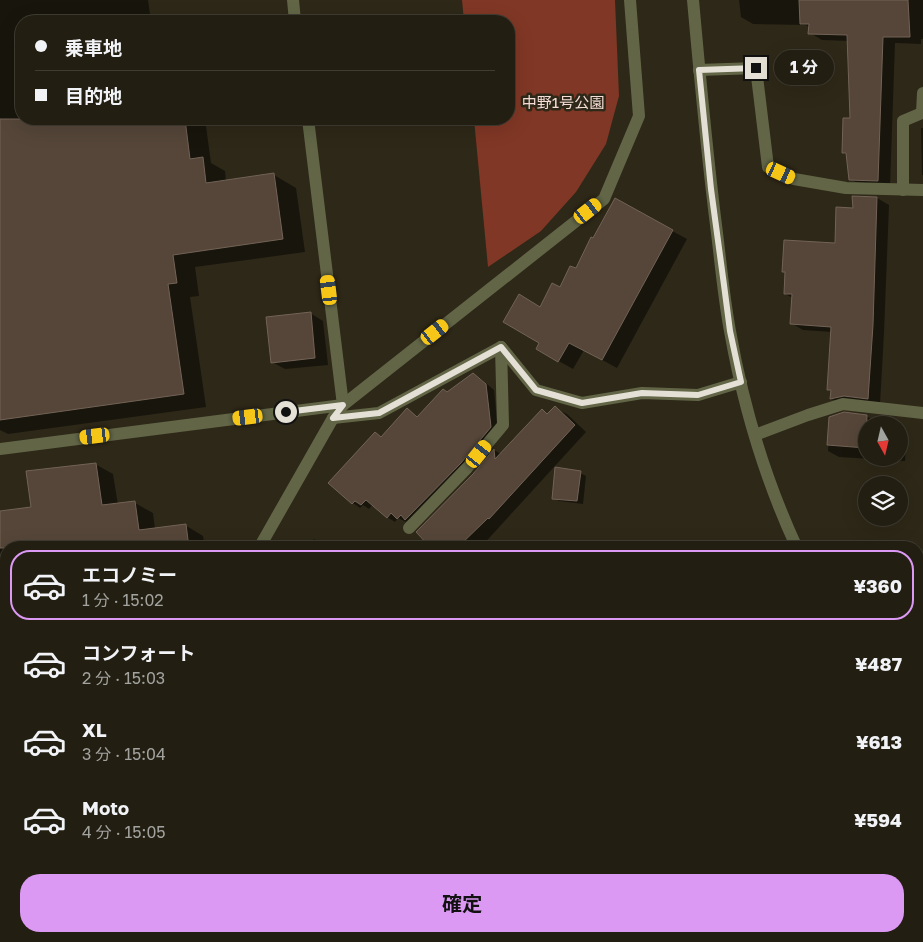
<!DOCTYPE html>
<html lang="ja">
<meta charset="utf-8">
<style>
body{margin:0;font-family:"Golos Text","Noto Sans JP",sans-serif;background:#2a271b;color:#f1f3f6;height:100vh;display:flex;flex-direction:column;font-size:19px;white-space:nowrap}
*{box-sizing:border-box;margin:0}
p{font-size:16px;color:#a2a29f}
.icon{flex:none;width:28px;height:28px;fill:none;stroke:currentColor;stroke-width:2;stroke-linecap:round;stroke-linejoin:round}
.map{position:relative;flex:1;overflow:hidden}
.side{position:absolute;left:0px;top:541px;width:924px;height:401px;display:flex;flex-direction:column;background:#221e12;border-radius:20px 20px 0 0;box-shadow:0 5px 20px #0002,0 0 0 1px #3f3c32}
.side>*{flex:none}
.hud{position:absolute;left:15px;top:15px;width:500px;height:110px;border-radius:20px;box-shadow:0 5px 20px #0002,0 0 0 1px #3f3c32;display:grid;align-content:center;height:110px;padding:0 20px;background:#221e12}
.needle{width:32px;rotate:172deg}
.buttons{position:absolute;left:858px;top:416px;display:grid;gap:10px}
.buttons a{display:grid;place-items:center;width:50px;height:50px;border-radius:50%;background:#221e12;box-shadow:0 5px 20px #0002,0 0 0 1px #3f3c32;font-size:25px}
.end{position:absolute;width:22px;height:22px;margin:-11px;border:6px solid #e4e0d6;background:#111;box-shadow:0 0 0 2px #111}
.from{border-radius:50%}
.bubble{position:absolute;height:35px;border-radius:18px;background:#221e12;box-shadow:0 5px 20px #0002,0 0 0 1px #3f3c32;font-size:16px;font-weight:700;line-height:35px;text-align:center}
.car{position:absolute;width:15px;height:30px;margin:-15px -8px;border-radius:6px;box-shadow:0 0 4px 1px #0007;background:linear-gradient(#f5c518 24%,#345 0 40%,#f5c518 0 76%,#345 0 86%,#f5c518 0)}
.hud b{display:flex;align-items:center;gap:18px;height:48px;font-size:19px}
.hud b+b{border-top:1px solid #3f3c32}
.hud i{width:12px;height:12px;background:#f1f3f6}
ul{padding:9px 0 0;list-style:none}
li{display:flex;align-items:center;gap:15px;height:70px;margin:0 10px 8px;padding:0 10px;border:2px solid transparent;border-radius:20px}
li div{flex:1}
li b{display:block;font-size:19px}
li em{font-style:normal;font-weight:700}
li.on{border-color:#dc99f4}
li>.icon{width:45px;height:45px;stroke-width:1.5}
.cta{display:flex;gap:10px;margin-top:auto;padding:10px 20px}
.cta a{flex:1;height:58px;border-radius:20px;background:#dc99f4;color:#111;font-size:20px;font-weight:700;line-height:58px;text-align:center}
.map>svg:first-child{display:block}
</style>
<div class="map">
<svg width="923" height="942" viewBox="0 0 923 942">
<rect width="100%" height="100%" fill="#2e2818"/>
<polygon fill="#813725" points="462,0 615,0 619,96 606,144 576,192 541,231 488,267 474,119 509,119 509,21 464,21"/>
<g fill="#0007">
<polygon points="0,0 148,0 151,21 21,21 21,119 205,119 211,163 225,171 226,181 274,175 296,188 305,252 195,267 199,296 190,297 206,407 8,434 0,430"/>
<polygon points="739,0 923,0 923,39 921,39 921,44 895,43 890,187 863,186 850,179 847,155 843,153 851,120 849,41 822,40 810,33 810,28 806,25 753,24 741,17"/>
<polygon points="921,128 923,128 923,175 922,175"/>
<polygon points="877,198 889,205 884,333 880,405 844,406 832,399 832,392 828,389 832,332 803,330 791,323 793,298 785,294 836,244 855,209"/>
<polygon points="615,200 687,239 617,368 584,350 573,369 537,349 541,342 540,308 560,289 576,270"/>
<polygon points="310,313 323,321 328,365 285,369 272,362"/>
<polygon points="473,374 481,379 494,390 498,431 414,524 408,520 406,522 398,518 395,522 387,517 373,504 369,509 363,505 360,508 353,503 330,483 375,433 382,438 407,410 418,418"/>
<polygon points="555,408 567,414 586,432 480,548 433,548 474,474 494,450 501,454 542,411 548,415"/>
<polygon points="866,416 877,422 877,424 894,425 866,425 866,458 899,458 899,426 907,431 905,461 839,457 828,451 830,418"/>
<polygon points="95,464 113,474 118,505 135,503 153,513 155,529 185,525 203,536 205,548 6,548 6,629 0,630 0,512 33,508"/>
<polygon points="580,473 586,476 583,504 559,501 553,498"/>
<polygon points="314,539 330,548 312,548"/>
<polygon points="919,626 923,626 923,681 918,678 918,637"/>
<polygon points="45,936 133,936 133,942 46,942"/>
<polygon points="361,936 505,936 500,942 360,942"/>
<polygon points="513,936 656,936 652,942 514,942 515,938"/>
<polygon points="658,936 718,936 717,942 656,942"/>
</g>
<g fill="#554639" stroke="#726356">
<polygon points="799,0 908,0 910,37 883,37 878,181 849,180 846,153 842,153 843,118 850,118 847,35 808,34 809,24 800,24"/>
<polygon points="0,119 185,119 190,159 203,157 206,183 274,173 283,239 173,255 177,283 168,284 184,394 0,420"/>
<polygon points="852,196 877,197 873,325 868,399 844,396 830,399 831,390 827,390 831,327 790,324 792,294 784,294 785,272 782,272 784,240 835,243 836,207 853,208"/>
<polygon points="615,198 673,230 602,360 569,343 558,362 536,349 539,343 503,322 519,294 540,307 552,283 560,287 570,266 576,268 591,237 593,238"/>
<polygon points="311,312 315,358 271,363 266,317"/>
<polygon points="473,373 486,384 491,427 461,463 405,520 401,515 397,519 391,513 387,518 366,500 361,505 355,501 352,504 328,483 375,432 381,437 407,408 417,417 443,389 447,392"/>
<polygon points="555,406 575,425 489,519 488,518 457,548 431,548 416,532 473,474 494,449 495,459 542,409 547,414"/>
<polygon points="844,412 867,415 866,448 827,445 829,417"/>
<polygon points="96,463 102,505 135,501 139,530 186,524 189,548 0,548 0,511 31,507 26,471"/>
<polygon points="555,467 581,471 577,501 552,499"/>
</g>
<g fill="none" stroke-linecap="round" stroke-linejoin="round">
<g stroke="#626647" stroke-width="12">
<polyline points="699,70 756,68 768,167 794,179 846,188 923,190"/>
<polyline points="903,190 903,121 922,113 923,93"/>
<polyline points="501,347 536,390 582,403 642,393 698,395 741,382"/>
<polyline points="343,405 604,199 639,116 630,0"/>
<polyline points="333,418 379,413 501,347"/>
<polyline points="755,435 808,415 843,404 923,413"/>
<polyline points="409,528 467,468 503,425 501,347"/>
<polyline points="496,936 506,942"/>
<polyline points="647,942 648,936"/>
</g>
<g stroke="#626647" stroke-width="12">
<polyline points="293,0 295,21"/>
<path d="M693 0C700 78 707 156 717 233 721 266 724 299 730 331 743 405 765 479 797 548"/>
<polyline points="0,449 343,405"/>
<polyline points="259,548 333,418 343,405 308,119"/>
<polyline points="918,762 923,770"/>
<polyline points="0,847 6,846"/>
<polyline points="171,942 174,936"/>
</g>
</g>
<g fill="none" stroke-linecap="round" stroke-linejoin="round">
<polyline stroke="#e4e0d6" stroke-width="6" points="286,412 343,405 333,418 379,413 501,347 536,390 582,403 642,393 698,395 741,382 730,331 724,285 711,189 699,70 756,68"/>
</g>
<g text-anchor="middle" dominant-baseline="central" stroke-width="5" stroke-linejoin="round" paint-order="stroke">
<g font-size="15" fill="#f6ded8" stroke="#2e2818">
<text x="563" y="102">中野1号公園</text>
</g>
</g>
</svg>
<div class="buttons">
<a><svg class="needle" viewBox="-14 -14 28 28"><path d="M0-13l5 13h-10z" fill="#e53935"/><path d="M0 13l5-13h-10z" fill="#a2a29f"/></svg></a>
<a><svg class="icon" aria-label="layers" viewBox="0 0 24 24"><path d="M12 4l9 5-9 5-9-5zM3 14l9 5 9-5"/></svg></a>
</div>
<i class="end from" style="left:286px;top:412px"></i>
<i class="end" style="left:756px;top:68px"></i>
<div class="bubble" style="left:774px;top:50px;width:60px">1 分</div>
<i class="car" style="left:781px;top:173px;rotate:115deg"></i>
<i class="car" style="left:588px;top:211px;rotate:52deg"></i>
<i class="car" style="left:329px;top:290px;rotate:353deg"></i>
<i class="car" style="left:435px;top:332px;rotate:52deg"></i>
<i class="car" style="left:248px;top:417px;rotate:263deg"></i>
<i class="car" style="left:95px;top:436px;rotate:263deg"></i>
<i class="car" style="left:479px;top:454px;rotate:39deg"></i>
<div class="hud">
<b><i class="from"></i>乗車地</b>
<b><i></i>目的地</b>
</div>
<section class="side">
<ul>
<li class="on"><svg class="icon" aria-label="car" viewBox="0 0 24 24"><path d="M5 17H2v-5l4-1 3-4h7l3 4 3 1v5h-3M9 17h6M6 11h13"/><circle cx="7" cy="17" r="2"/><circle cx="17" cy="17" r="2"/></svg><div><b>エコノミー</b><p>1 分 · 15:02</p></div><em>¥360</em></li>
<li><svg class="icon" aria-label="car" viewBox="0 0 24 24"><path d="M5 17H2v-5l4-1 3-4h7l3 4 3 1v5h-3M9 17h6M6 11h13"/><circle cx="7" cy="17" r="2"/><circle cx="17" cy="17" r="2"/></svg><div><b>コンフォート</b><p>2 分 · 15:03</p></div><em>¥487</em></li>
<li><svg class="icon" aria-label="car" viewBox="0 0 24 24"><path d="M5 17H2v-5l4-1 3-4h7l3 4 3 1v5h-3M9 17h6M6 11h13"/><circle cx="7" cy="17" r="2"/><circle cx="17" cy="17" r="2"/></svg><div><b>XL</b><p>3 分 · 15:04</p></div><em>¥613</em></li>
<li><svg class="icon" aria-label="car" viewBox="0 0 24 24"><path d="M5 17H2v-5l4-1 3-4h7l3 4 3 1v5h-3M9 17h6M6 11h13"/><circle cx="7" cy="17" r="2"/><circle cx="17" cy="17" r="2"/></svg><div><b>Moto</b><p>4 分 · 15:05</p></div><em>¥594</em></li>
</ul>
<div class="cta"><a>確定</a></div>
</section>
</div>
